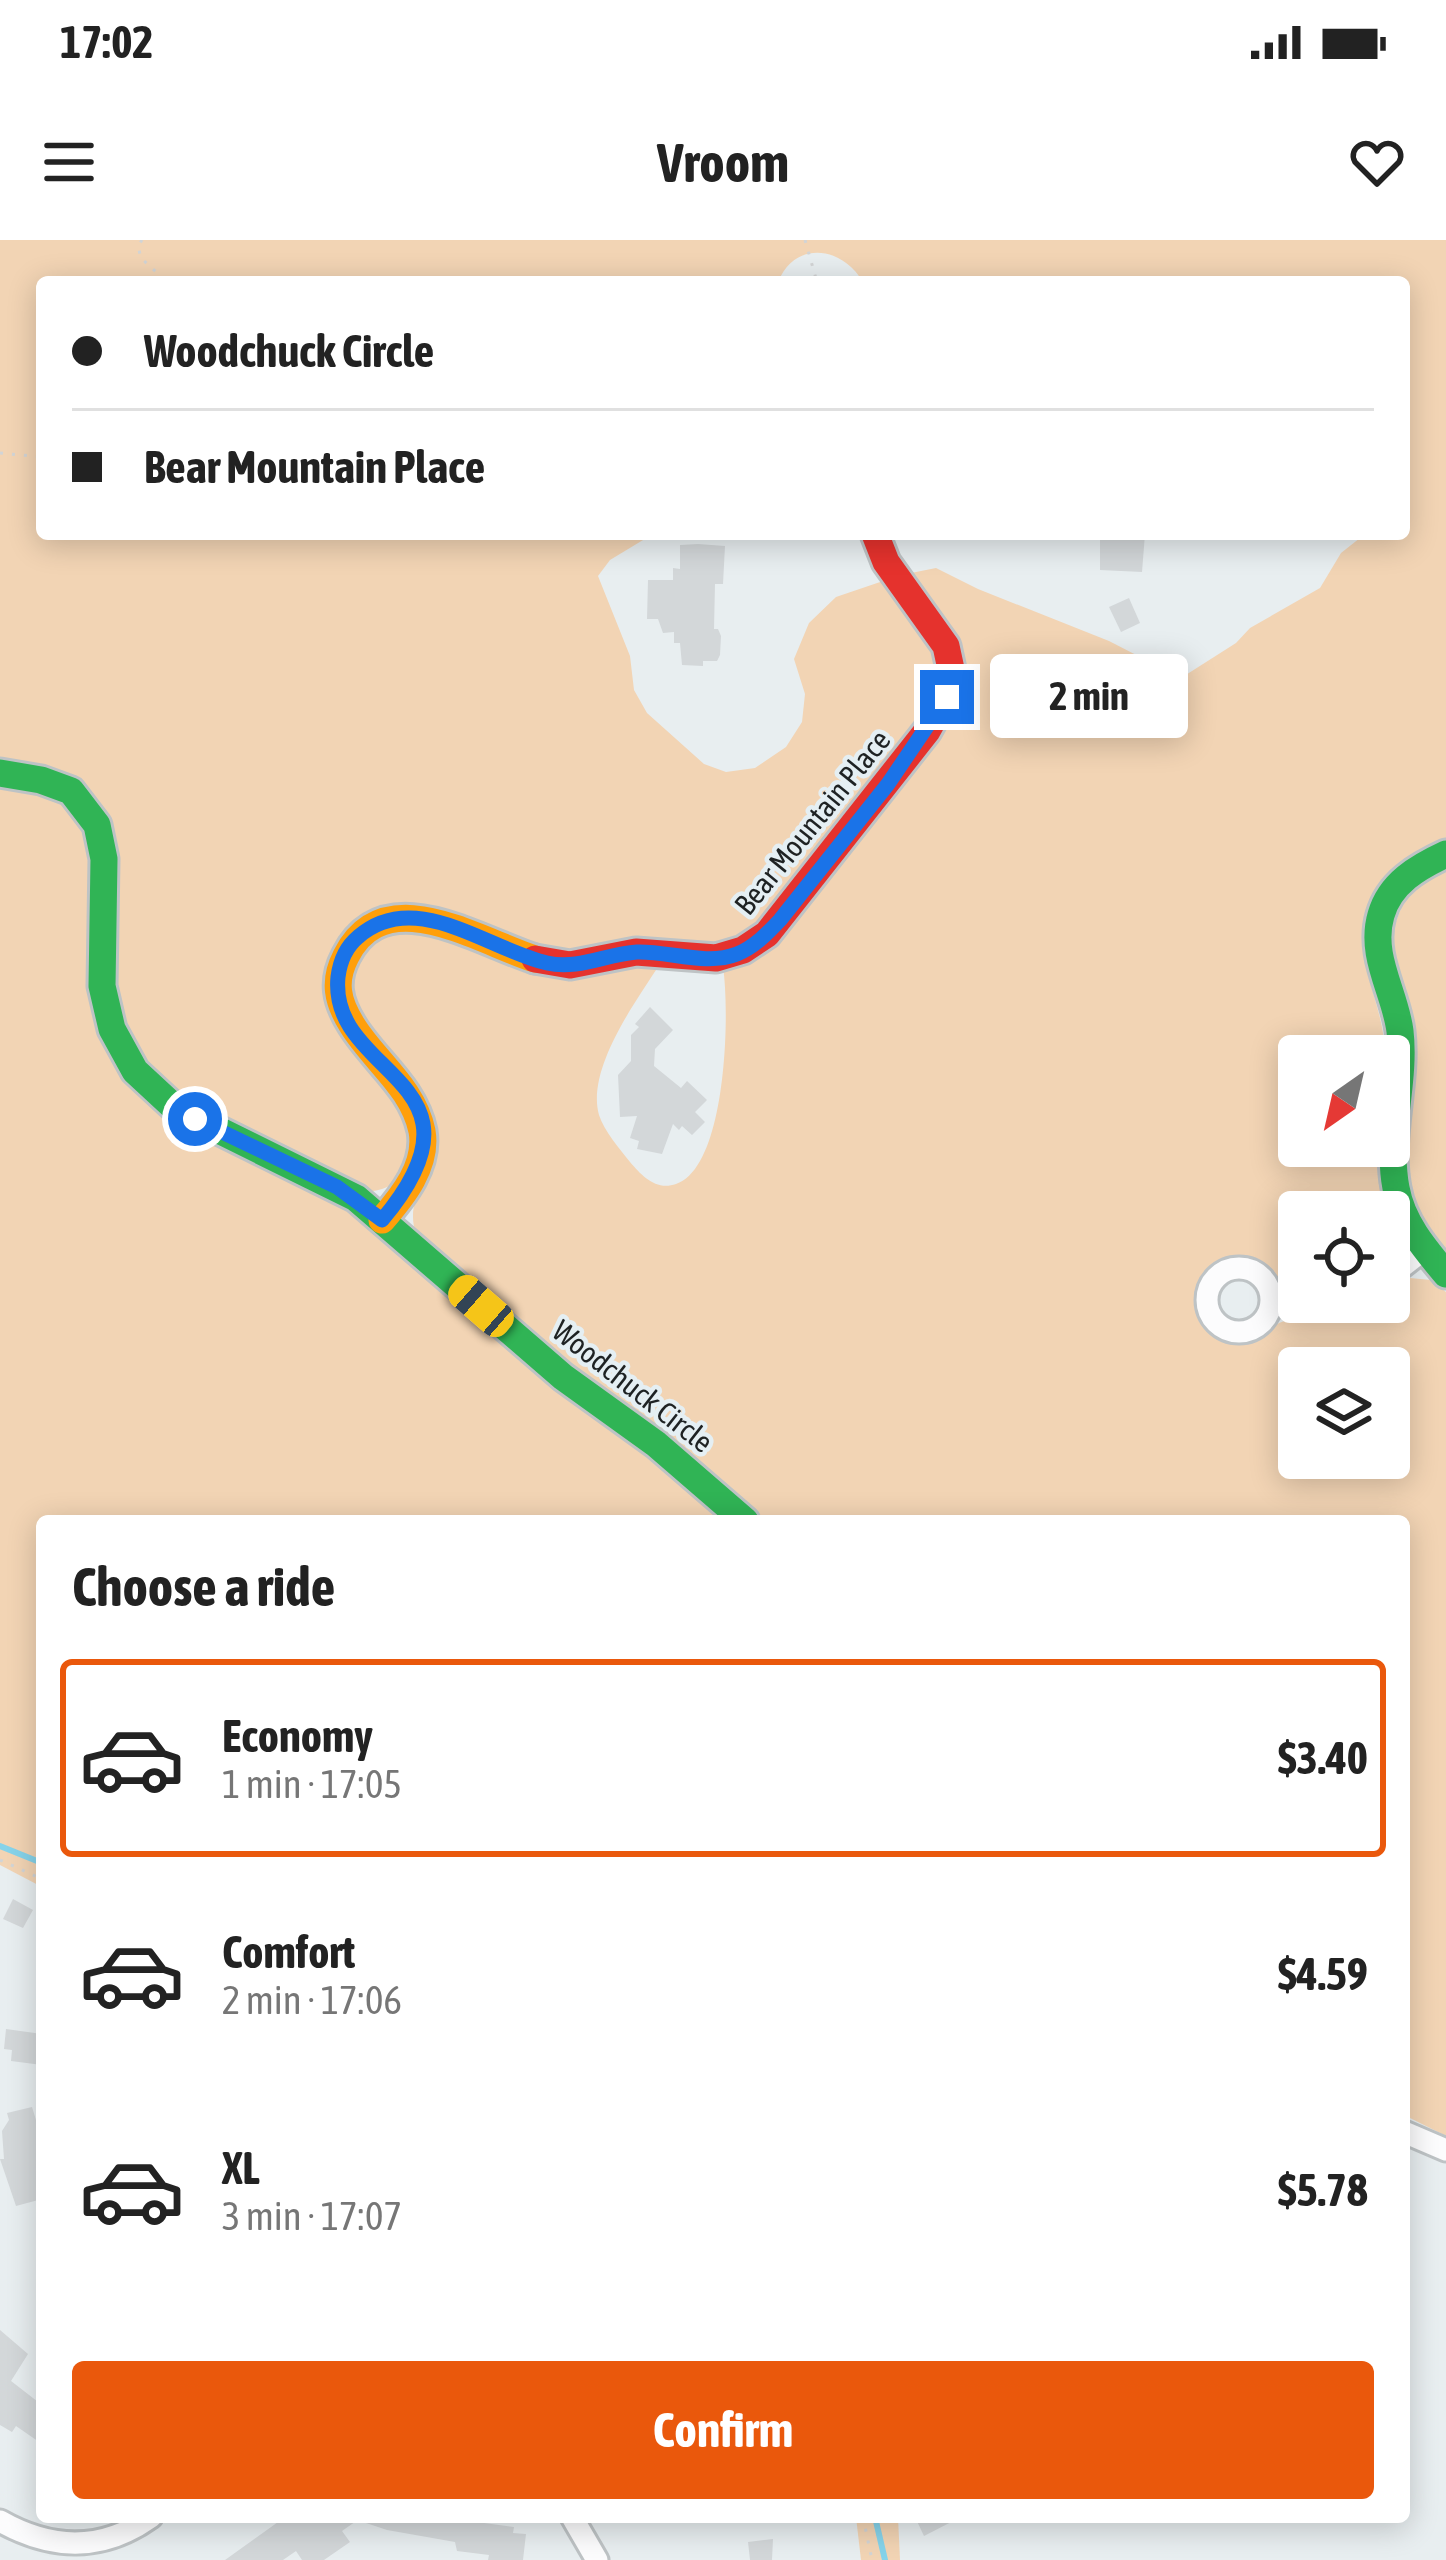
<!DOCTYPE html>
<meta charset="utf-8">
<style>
body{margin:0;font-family:"Asap Condensed",sans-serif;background:#f6f6f6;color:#222;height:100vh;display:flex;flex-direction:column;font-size:45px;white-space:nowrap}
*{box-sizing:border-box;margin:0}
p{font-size:39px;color:#767676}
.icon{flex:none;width:66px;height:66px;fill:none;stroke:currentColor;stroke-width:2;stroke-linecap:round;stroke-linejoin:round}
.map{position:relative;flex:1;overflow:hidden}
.side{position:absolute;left:36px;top:1275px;width:1374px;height:1008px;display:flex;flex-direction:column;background:#fff;border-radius:12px;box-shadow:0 6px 30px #0003}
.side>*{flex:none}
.top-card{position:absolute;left:36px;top:36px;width:1374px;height:264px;border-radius:12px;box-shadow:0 6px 30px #0003;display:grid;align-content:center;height:264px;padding:0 36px;background:#fff}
.needle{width:78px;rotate:214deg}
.buttons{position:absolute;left:1278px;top:795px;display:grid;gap:24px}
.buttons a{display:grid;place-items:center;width:132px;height:132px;border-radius:12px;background:#fff;box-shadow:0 6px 30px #0003;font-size:60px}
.end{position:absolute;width:54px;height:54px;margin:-27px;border:15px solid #1a73e8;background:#fff;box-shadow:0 0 0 6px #fff}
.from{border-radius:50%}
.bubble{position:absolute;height:84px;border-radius:12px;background:#fff;box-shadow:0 6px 30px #0003;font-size:39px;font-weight:700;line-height:84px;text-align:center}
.car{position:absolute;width:36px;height:72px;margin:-36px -18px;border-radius:15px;box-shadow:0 0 9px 3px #0007;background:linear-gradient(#f5c518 24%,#345 0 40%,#f5c518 0 76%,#345 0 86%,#f5c518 0)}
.top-card b{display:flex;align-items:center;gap:42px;height:114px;font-size:45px}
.top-card b+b{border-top:3px solid #e0e0e0}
.top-card i{width:30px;height:30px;background:#222}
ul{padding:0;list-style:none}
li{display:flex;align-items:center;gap:36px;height:198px;margin:0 24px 18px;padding:0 12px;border:6px solid transparent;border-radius:12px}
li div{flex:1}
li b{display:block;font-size:45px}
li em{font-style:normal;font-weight:700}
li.selected{border-color:#ea580c}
li>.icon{width:108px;height:108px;stroke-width:1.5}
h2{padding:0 36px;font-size:54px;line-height:144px}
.primary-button{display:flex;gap:24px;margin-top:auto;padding:24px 36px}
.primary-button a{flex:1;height:138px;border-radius:12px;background:#ea580c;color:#fff;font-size:48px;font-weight:700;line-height:138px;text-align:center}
.status{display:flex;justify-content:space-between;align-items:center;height:84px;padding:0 60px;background:#fff;direction:ltr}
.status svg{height:33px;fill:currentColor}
header{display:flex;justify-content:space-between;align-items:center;height:156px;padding:0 36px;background:#fff;font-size:54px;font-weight:700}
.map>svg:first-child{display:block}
</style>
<div class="status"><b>17:02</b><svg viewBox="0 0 49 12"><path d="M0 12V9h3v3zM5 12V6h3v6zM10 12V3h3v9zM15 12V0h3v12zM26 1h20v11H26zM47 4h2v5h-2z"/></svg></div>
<header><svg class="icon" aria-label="menu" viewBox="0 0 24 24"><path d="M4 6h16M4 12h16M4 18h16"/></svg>Vroom<svg class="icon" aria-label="heart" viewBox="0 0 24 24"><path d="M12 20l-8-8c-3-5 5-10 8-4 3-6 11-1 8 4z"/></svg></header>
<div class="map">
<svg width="1446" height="2320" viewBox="0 0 1446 2320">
<rect width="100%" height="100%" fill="#e8eef0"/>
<g fill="#f2d4b4" fill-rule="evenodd">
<path d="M0 0H1446V598C1393 621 1351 658 1365 722 1372 755 1385 782 1385 816H1299V906H1377L1378 930 1389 972H1299V1054L1282 1047C1246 975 1163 1044 1206 1089 1222 1106 1246 1108 1265 1095 1266 1094 1278 1083 1279 1083 1289 1078 1306 1081 1317 1080 1341 1077 1365 1062 1389 1062V1054L1410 1038 1431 1040 1446 1052V1896L1404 1875V1281H761L662 1193 575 1132 417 995C401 961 438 927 435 889 430 829 313 779 360 715 376 693 400 691 426 692 468 705 522 735 564 736 596 737 627 722 660 724 636 761 586 829 599 875 604 891 620 909 630 922 642 936 656 951 676 944 727 927 730 772 723 727L760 715 786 689 957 466C974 405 942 377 906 334L936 328 978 349 1109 401 1181 438 1236 403 1250 388 1320 348 1341 313 1365 294H1404V234L1410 226 1404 199V42H863C842 6 795 0 778 42H42V294H653L610 320 598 336 630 416 634 450 647 473 704 524 726 532 755 528 786 507 802 482 805 454 794 419 809 383 836 357 886 340C917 382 957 415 930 469 892 517 855 565 818 613 801 634 786 659 768 678 756 690 737 703 721 706 692 712 660 701 630 703 579 706 567 722 515 700 466 681 419 655 367 679 324 699 315 759 342 796 372 838 431 864 406 925 399 942 391 948 373 951 356 944 341 934 324 927 277 905 187 871 153 836 72 751 157 585 71 539 50 527 24 525 0 521ZM1299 1128H1389V1218H1299Z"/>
<path d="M0 545C35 553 65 556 85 588L105 807 362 979 722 1275 718 1281H42V1647L0 1625Z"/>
<path d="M1446 628V1013C1423 985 1412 958 1404 922L1391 694 1407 653Z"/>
<polygon points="856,2277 898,2277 900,2320 861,2320"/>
</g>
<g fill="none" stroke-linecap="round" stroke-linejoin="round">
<g stroke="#86d3ea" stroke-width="6">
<polyline points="0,1606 42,1623"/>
<polyline points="875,2277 885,2320"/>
</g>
</g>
<g fill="#d3d7d9">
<polygon points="1100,294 1145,294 1142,332 1100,330"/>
<polygon points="698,304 725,306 723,344 715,344 714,389 718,389 721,396 720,415 717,421 703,421 703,426 682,425 680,403 674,403 674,392 663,393 658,379 647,379 648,340 673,340 673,328 680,329 680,305"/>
<polygon points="1129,358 1140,383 1121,392 1109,367"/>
<polygon points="650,767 673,790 655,809 654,826 681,848 687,841 707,860 695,872 705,882 692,895 682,886 679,890 673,884 662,914 637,909 639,901 630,898 637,876 620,877 618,835 631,821 631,795 639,787 635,784"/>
<polygon points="13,1659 33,1670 23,1688 3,1679"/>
<polygon points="6,1789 42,1794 42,1825 11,1821 12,1810 4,1809"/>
<polygon points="32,1867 36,1880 42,1879 42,1959 16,1966 0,1919 4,1919 2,1891 9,1880 7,1873"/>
<polygon points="0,2090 28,2114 11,2141 42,2165 42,2204 16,2186 12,2192 0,2185"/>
<polygon points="285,2277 362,2277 342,2291 350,2302 324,2320 302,2320 296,2311 283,2320 225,2320"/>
<polygon points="366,2277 440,2277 514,2287 513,2293 526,2294 523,2320 488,2320 489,2315 457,2311 455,2302 387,2290 366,2283"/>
<polygon points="915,2277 961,2277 924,2296"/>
<polygon points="773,2299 772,2320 750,2320 748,2302"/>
</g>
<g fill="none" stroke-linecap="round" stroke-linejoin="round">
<g stroke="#bec3c5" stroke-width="27">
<g id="street">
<circle cx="1239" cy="1060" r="32"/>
<polyline points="1389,1037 1425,1009"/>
<polyline points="1271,1065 1313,1068 1342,1062"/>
<polyline points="1404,1892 1446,1910"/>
<polyline points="572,2277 597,2320"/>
<path d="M0 2281C51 2310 102 2312 151 2277"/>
</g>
</g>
<g stroke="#bec3c5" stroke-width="33">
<g id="fast">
<polyline points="0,533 41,540 71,551 97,585 104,619 102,746 112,789 135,831 176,869 356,958 563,1137 656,1204 745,1281"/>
<path d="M1446 614C1418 627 1390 643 1381 675 1369 716 1395 752 1400 791 1406 843 1386 896 1396 948 1402 982 1424 1008 1446 1034"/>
</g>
</g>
<g stroke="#bec3c5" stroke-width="33">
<path id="slow" d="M382 980C403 956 428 925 422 891 413 847 374 821 352 785 337 761 333 741 346 716 385 639 478 701 535 719"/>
</g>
<g stroke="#bec3c5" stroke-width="33">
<polyline id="jam" points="535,719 570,725 636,712 716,718 743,710 767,694 927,491 946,457 951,429 946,406 886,322 875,294"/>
</g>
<g stroke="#d2d4d5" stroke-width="3" stroke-dasharray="3 9" stroke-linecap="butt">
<polyline points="142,0 138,6 141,18 167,42"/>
<polyline points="805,0 817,42"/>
<polyline points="0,213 42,217"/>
<polyline points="0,1620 42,1639"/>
<polyline points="863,2277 872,2320"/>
</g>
<use href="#street" stroke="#fcfcfd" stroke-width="21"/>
<use href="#fast" stroke="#30b455" stroke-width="27"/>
<use href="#slow" stroke="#ff9f0a" stroke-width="27"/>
<use href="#jam" stroke="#e5322d" stroke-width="27"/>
</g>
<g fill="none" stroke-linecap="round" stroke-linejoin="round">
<path stroke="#1a73e8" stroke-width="15" d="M195 879 337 947 382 980C501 839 328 837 338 737 340 721 346 707 358 697 415 647 489 710 547 723 579 730 606 714 637 712 669 711 706 726 737 714 754 707 767 694 780 680L888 544 947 457"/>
</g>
<g text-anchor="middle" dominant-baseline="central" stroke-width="9" stroke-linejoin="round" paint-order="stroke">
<g font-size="30" fill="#1e2223" stroke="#e5eff3">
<text transform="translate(812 582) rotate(-51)">Bear Mountain Place</text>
<text transform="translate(633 1146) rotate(38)">Woodchuck Circle</text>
</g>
</g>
</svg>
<div class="buttons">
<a><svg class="needle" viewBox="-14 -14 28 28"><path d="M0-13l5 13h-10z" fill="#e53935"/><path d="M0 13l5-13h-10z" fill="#767676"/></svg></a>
<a><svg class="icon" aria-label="locate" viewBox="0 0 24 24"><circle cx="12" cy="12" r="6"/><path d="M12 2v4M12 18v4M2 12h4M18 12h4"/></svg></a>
<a><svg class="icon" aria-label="layers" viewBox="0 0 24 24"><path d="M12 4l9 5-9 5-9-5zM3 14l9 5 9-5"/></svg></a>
</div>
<i class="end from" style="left:195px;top:879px"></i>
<i class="end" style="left:947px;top:457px"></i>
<div class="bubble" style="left:990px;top:414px;width:198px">2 min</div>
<i class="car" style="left:481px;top:1066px;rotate:311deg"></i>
<div class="top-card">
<b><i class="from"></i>Woodchuck Circle</b>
<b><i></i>Bear Mountain Place</b>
</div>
<section class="side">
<h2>Choose a ride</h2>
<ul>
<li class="selected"><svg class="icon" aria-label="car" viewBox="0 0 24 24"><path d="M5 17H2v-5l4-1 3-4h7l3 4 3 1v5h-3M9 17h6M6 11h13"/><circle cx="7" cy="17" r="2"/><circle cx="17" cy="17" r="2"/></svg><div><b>Economy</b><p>1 min · 17:05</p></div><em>$3.40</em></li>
<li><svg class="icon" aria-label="car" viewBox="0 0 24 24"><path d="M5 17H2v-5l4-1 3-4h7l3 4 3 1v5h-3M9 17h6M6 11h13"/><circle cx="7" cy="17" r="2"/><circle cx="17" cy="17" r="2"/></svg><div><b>Comfort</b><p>2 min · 17:06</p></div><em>$4.59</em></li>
<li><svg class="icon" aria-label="car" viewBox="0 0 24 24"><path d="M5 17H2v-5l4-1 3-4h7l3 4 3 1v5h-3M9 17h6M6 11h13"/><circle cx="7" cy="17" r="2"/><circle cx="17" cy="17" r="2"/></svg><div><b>XL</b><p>3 min · 17:07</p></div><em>$5.78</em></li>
</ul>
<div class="primary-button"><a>Confirm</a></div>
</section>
</div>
